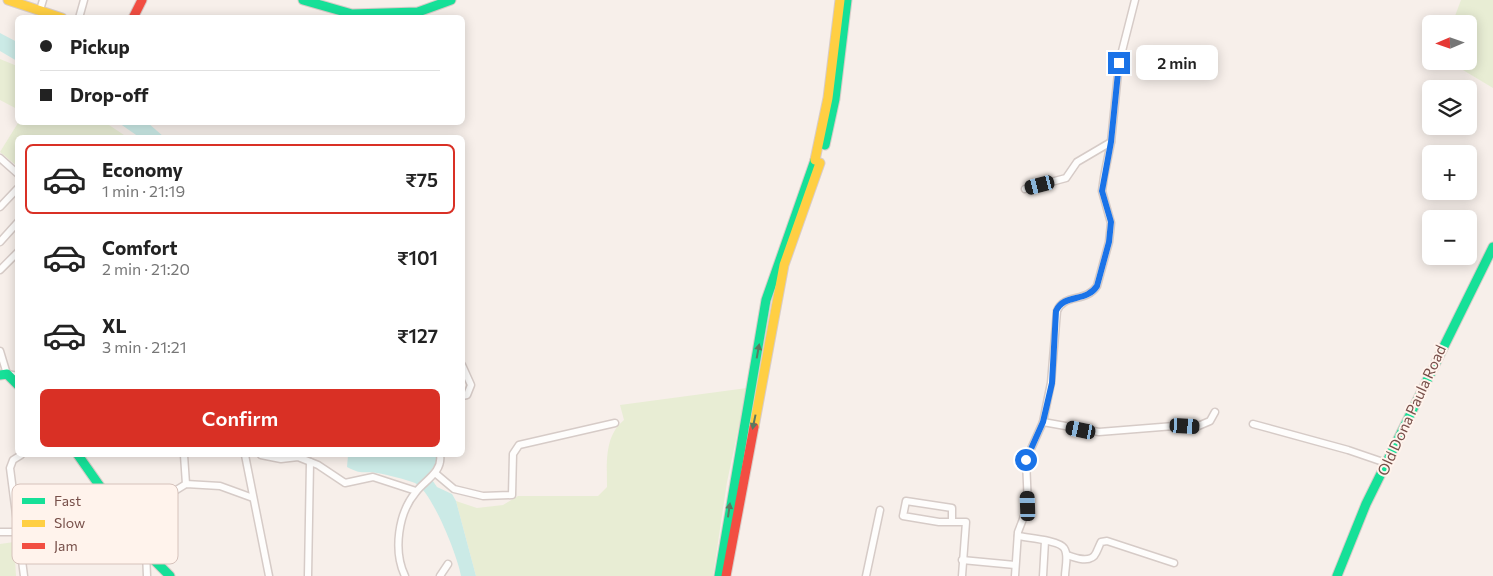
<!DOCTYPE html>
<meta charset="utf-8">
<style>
body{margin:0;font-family:Commissioner,sans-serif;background:#f2f2f2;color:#222;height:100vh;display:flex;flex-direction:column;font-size:19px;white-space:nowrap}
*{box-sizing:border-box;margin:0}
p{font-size:16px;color:#767676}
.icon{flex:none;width:28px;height:28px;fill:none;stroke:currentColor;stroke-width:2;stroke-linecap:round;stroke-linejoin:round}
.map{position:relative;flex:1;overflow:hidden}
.drawer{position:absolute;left:15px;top:135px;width:450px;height:322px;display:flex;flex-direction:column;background:#fff;border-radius:8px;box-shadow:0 2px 12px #0003}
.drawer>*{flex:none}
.hud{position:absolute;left:15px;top:15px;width:450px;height:110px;border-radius:8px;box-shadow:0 2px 12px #0003;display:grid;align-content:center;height:110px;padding:0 25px;background:#fff}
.needle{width:32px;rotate:268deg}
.tools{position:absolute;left:1422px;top:15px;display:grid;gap:10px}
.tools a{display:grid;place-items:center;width:55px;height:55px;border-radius:8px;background:#fff;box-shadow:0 2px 12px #0003;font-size:25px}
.end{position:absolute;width:22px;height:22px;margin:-11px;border:6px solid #1a73e8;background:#fff;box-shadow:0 0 0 2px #fff}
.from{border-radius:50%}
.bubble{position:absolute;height:35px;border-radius:8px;background:#fff;box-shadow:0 2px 12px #0003;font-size:16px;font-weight:600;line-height:35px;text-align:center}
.car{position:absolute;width:15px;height:30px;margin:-15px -8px;border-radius:6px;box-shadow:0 0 4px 1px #0007;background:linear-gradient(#222 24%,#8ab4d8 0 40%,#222 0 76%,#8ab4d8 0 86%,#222 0)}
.hud b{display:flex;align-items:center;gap:18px;height:48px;font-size:19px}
.hud b+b{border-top:1px solid #e0e0e0}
.hud i{width:12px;height:12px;background:#222}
ul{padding:9px 0 0;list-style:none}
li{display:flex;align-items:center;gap:15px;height:70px;margin:0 10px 8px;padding:0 15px;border:2px solid transparent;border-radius:8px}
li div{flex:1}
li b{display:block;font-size:19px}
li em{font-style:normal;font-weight:600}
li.on{border-color:#d93025}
li>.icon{width:45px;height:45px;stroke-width:1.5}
.button{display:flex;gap:10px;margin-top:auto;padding:10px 25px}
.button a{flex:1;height:58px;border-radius:8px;background:#d93025;color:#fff;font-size:20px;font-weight:600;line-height:58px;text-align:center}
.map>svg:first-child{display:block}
</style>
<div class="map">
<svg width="1493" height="576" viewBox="0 0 1493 576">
<rect width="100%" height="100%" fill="#f7efea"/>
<g fill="#e8edd4">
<polygon points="1461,0 1493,0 1493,88 1448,61 1469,61 1469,24 1452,24"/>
<polygon points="0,59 17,66 17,109 0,100"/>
<polygon points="18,123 106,123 127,137 18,138 17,166 0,152"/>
<path d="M747 388 727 482 713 576H476L456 501 477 508 503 505 518 496H598L607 487C607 464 604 436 624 420L620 405Z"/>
<polygon points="14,542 16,576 0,576 0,544"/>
</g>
<g fill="#cbeae6">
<polygon points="0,33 17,42 17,61 0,51"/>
<polygon points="119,123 148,123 164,137 139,137"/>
<path d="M348 455H437L435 465 428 474 437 487 452 494 456 501 476 576H461C458 557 432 491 415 483 404 479 388 475 377 473 362 471 362 475 347 467Z"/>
</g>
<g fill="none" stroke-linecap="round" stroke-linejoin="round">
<g stroke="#d6cbc7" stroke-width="9">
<g id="street">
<polyline points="40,10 43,0"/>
<polyline points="79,18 84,0"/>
<polyline points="0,158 18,174"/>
<polyline points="1025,189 1066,178 1077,162 1111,142"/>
<polyline points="0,207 18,188"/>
<polyline points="0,242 18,222"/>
<polyline points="0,270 18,252"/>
<polyline points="0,351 7,374 18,376"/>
<polyline points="462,365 471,385 467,395 462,396"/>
<polyline points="1043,422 1099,432 1174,426 1196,427 1210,421 1215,412"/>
<polyline points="1253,424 1348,450 1386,463"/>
<polyline points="21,455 13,460 10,468 24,576"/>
<polyline points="184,455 186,484"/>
<polyline points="245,455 269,576"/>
<polyline points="261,455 281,459 298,457 318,465 345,483 373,477 416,491"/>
<polyline points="435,473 454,489 483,496 512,495 513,454 519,445 615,423"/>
<polyline points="952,522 952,508 906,501 903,516 939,522 966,522 962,576"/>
<polyline points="0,532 19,532"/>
<path d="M1018 536C1028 538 1059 540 1064 548 1069 555 1065 568 1065 576"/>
<path d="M1067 555C1075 558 1091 564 1096 553 1098 549 1099 546 1101 542L1107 541 1174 563"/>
<polyline points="962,560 1015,565"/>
<polyline points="147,576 146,552 165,497 186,484 220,486 253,498"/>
<polyline points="308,576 310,462"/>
<path d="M405 576C393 551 398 513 416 492 424 481 443 472 440 455"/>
<polyline points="440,576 448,564"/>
<polyline points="866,576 880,510"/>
<path d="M1015 576 1018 532 1028 506 1026 460 1043 422 1051 383 1057 311C1064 293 1086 303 1097 286L1109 242 1111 223 1102 191 1104 177 1111 142 1119 63 1135 0"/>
<polyline points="1043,576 1045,541"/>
</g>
</g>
<g stroke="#d8ccc8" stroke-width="11">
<g id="fast">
<polyline points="303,0 352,14 418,12 451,0"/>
<polyline points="825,145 835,99 847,0"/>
<polyline points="0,375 7,374 18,385"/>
<polyline points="78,455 146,552 170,576"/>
<polyline points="719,576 766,300 815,160"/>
<polyline points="1337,576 1366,504 1493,247"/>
</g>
</g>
<g stroke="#d8ccc8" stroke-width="11">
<g id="slow">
<polyline points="8,0 62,18"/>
<polyline points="815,160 828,98 840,0"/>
<polyline points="754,427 784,265 820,163"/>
</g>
</g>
<g stroke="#d8ccc8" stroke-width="11">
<g id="jam">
<polyline points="133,18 142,0"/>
<polyline points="726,576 754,427"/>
</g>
</g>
<use href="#street" stroke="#fefdfc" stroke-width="6"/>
<use href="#fast" stroke="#16e098" stroke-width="9"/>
<use href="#slow" stroke="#ffcf43" stroke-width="9"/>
<use href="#jam" stroke="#f24e42" stroke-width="9"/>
</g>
<defs><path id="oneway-solid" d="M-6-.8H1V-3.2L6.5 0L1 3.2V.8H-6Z" transform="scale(1.25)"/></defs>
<g fill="#5a7a61">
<use href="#oneway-solid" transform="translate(758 351) rotate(-80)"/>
<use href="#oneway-solid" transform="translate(754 422) rotate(102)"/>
<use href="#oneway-solid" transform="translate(729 510) rotate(-82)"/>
</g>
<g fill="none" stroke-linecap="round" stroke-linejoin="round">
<path stroke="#1a73e8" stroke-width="6" d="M1026 460 1043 422 1052 383 1056 311C1064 293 1086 303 1097 286L1109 242 1111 222 1102 191 1111 142 1119 63"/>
</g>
<g text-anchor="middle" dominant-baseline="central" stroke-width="4" stroke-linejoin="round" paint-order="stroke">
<g font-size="15" fill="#774f49" stroke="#fff3ec">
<text transform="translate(1411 410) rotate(-65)">Old Dona Paula Road</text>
</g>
</g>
<rect x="12" y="484" width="166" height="80" rx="8" fill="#fff3ec" stroke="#d6c2bb" stroke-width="1"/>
<rect x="22" y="498" width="23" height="6" fill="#16e098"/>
<rect x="22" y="520" width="23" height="7" fill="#ffcf43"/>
<rect x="22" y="543" width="23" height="6" fill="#f24e42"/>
<g font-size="14" fill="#774f49">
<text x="54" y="506">Fast</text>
<text x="54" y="528">Slow</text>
<text x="54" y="551">Jam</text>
</g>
</svg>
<div class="tools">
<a><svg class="needle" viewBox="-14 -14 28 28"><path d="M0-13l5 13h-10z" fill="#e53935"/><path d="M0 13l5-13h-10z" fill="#767676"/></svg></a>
<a><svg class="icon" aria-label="layers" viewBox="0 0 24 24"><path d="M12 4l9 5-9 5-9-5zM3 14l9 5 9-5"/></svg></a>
<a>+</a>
<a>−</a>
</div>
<i class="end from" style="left:1026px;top:460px"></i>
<i class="end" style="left:1119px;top:63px"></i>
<div class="bubble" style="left:1136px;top:45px;width:82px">2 min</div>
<i class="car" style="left:1040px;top:185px;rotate:256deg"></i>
<i class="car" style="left:1185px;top:426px;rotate:93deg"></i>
<i class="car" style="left:1081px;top:430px;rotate:282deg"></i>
<i class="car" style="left:1028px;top:506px;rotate:358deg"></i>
<div class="hud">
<b><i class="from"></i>Pickup</b>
<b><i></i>Drop-off</b>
</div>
<section class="drawer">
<ul>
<li class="on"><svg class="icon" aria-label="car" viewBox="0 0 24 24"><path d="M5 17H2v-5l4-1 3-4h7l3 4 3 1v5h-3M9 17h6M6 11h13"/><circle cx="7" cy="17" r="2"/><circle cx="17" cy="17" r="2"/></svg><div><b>Economy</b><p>1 min · 21:19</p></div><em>₹75</em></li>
<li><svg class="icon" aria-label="car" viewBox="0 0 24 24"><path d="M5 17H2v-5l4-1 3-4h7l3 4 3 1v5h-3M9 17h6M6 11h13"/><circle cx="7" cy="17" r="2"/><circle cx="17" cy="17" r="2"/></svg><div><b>Comfort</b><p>2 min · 21:20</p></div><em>₹101</em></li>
<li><svg class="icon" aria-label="car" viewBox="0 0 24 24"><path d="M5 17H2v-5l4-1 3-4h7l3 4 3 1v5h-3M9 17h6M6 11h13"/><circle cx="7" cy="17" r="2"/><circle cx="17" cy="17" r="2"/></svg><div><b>XL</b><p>3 min · 21:21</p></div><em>₹127</em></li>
</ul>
<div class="button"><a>Confirm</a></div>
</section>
</div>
